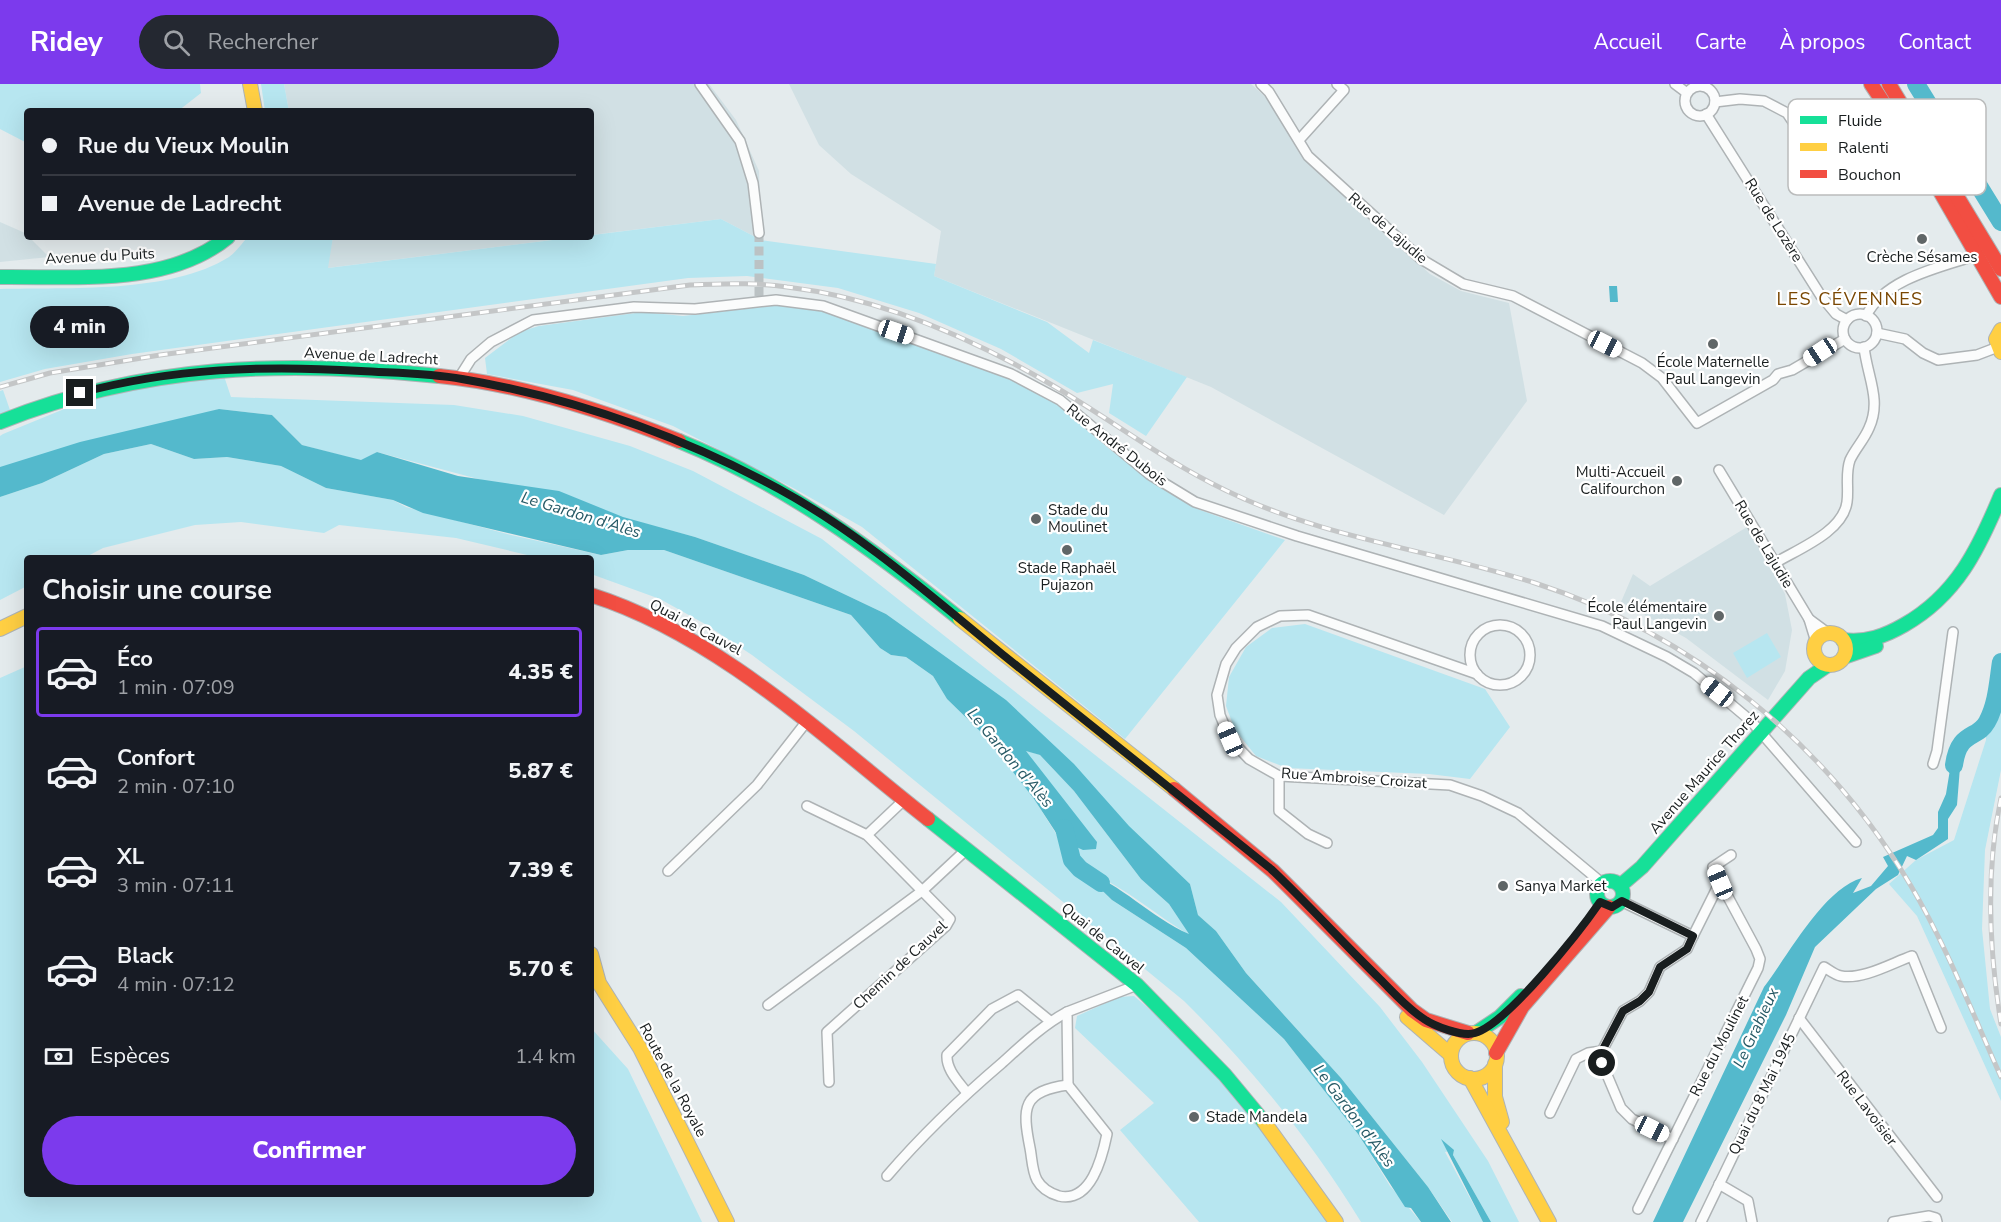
<!DOCTYPE html>
<html lang="fr">
<meta charset="utf-8">
<style>
body{margin:0;font-family:"Nunito Sans",sans-serif;background:#242831;color:#f1f3f6;height:100vh;display:flex;flex-direction:column;font-size:22px;white-space:nowrap}
*{box-sizing:border-box;margin:0}
p{font-size:20px;color:#9ea1a6}
.icon{flex:none;width:33px;height:33px;fill:none;stroke:currentColor;stroke-width:2;stroke-linecap:round;stroke-linejoin:round}
.map{position:relative;flex:1;overflow:hidden}
.sheet{position:absolute;left:24px;top:471px;width:570px;height:642px;display:flex;flex-direction:column;background:#171b24;border-radius:6px;box-shadow:0 6px 24px #0002}
.sheet>*{flex:none}
.top-card{position:absolute;left:24px;top:24px;width:570px;height:132px;border-radius:6px;box-shadow:0 6px 24px #0002;display:grid;align-content:center;height:132px;padding:0 18px;background:#171b24}
.end{position:absolute;width:27px;height:27px;margin:-14px;border:8px solid #191e1f;background:#fff;box-shadow:0 0 0 3px #fff}
.from{border-radius:50%}
.bubble{position:absolute;height:42px;border-radius:21px;background:#171b24;box-shadow:0 6px 24px #0002;font-size:20px;font-weight:800;line-height:42px;text-align:center}
.car{position:absolute;width:18px;height:36px;margin:-18px -9px;border-radius:8px;box-shadow:0 0 4px 2px #0007;background:linear-gradient(#fff 24%,#345 0 40%,#fff 0 76%,#345 0 86%,#fff 0)}
.top-card b{display:flex;align-items:center;gap:21px;height:57px;font-size:22px}
.top-card b+b{border-top:2px solid #363941}
.top-card i{width:15px;height:15px;background:#f1f3f6}
ul{padding:0;list-style:none}
li{display:flex;align-items:center;gap:18px;height:90px;margin:0 12px 9px;padding:0 6px;border:3px solid transparent;border-radius:6px}
li div{flex:1}
li b{display:block;font-size:22px}
li em{font-style:normal;font-weight:800}
li.current{border-color:#7c3aed}
li>.icon{width:54px;height:54px;stroke-width:1.5}
h2{padding:0 18px;font-size:27px;line-height:72px}
.pay{display:flex;align-items:center;gap:15px;height:66px;padding:0 18px;font-size:22px}
.pay p{margin-inline-start:auto}
.action{display:flex;gap:12px;margin-top:auto;padding:12px 18px}
.action a{flex:1;height:69px;border-radius:36px;background:#7c3aed;color:#fff;font-size:24px;font-weight:800;line-height:69px;text-align:center}
header{display:flex;align-items:center;gap:36px;box-sizing:border-box;height:84px;padding:0 30px;background:#7c3aed;color:#fff}
header strong{font-size:28px}
nav{display:flex;gap:33px;margin-inline-start:auto;font-size:21px}
.search{width:420px;height:54px;background:#242831;display:flex;align-items:center;gap:15px;box-sizing:border-box;padding:0 21px;border-radius:33px;color:#9ea1a6;font-size:22px}
.map>svg:first-child{display:block}
</style>
<header>
<strong>Ridey</strong>
<div class="search"><svg class="icon" aria-label="search" viewBox="0 0 24 24"><circle cx="10" cy="10" r="6"/><path d="M15 15l6 6"/></svg>Rechercher</div>
<nav><a>Accueil</a><a>Carte</a><a>À propos</a><a>Contact</a></nav>
</header>
<div class="map">
<svg width="2001" height="1138" viewBox="0 0 2001 1138">
<rect width="100%" height="100%" fill="#e4ebed"/>
<g fill="#d1e0e4">
<polygon points="284,0 709,0 736,36 759,87 761,156 721,135 591,151 591,27 289,27"/>
<polygon points="789,0 1251,0 1271,18 1311,81 1430,190 1461,207 1509,219 1527,317 1444,431 1211,303 934,192 941,147 851,90 819,61"/>
<polygon points="0,138 25,149 49,173 0,178"/>
<polygon points="333,153 576,153 327,184"/>
<polygon points="1747,443 1785,510 1792,546 1785,587 1768,616 1686,554 1621,518 1633,490 1650,502"/>
</g>
<g fill="#b7e6f0">
<polygon points="0,0 200,0 201,9 178,27 27,27 27,59 0,45"/>
<polygon points="261,0 284,0 289,27 265,27"/>
<path d="M721 135 761 156 936 180 934 192 1047 238 1089 269 1093 256 1187 293 1146 352 1109 329 1113 300 1077 309 1001 265 919 229 838 204 747 192 688 194 132 270 45 285 0 298V205C68 203 170 210 229 173 236 168 242 159 248 153H333L328 184Z"/>
<polygon points="788,220 840,231 1005,292 1061,322 1108,364 1169,409 1200,426 1285,456 1125,655 862,443 795,405 673,342 573,306 487,290 485,274 519,248 539,242 643,228 683,232"/>
<polygon points="224,292 231,313 454,321 523,332 630,362 693,387 822,455 1281,818 1380,923 1422,978 1488,1077 1519,1138 1491,1138 1453,1071 1454,1066 1445,1068 1483,1138 1452,1138 1428,1103 1341,994 1246,889 1216,847 1198,831 1190,800 942,572 886,530 804,491 695,453 377,368 362,377 302,361 272,331 219,325 0,396 0,352 3,350 74,321 148,302"/>
<polygon points="3,306 11,329 0,334 0,307"/>
<path d="M151 360 194 375 227 373 281 382 326 404 393 416 406 423 511 451 601 471 628 466H664L851 531 880 564 891 571 906 573 933 592 947 615 985 652 1034 715 1067 767 1048 698 1025 666 1040 671 1074 707 1141 795 1169 820 1190 851C1160 835 1112 792 1083 788L1112 816 1186 864 1284 955 1358 1050 1390 1102 1421 1138H1361C1311 1057 1252 984 1184 917L854 647 752 571 705 540 660 515 591 490V474H540L456 454 339 441 324 449 241 438 195 441 103 464 84 474H27V502L0 516V413L42 399 104 370Z"/>
<polygon points="1305,540 1485,605 1510,643 1470,695 1429,690 1287,684 1256,672 1235,646 1226,622 1229,593 1246,563 1272,544"/>
<polygon points="1767,549 1781,573 1747,594 1733,569"/>
<polygon points="27,582 27,1110 591,1110 591,944 628,985 702,1138 0,1138 0,594"/>
<polygon points="2001,603 2001,686 1985,766 1982,845 1990,925 2001,953 2001,1017 1917,832 1889,800 1916,776 1954,756 1986,656 1986,641"/>
<path d="M1134 912C1210 976 1274 1054 1328 1138H1199L1120 1046 1154 1019 1075 944 1077 932 1119 913Z"/>
</g>
<g fill="#54b9cc">
<polygon points="1609,202 1617,202 1618,218 1610,218"/>
<path d="M219 325 272 331 302 361 361 376 377 368 458 392 559 407 623 433 695 453 804 491 886 530 1006 616 1074 680 1129 742 1190 800 1198 831 1216 847 1246 889 1341 994 1428 1103 1451 1138H1421L1411 1124 1405 1123 1358 1050 1284 955 1186 864 1112 816 1081 786C1122 800 1150 833 1189 850L1169 820 1141 795 1074 707 1040 671 1026 667 1097 758 1096 765 1083 766 1072 761 1068 767 1034 715 985 652 947 615 933 592 906 573 891 571 880 564 851 531 664 466H628L601 471 423 429 393 416 326 404 281 382 227 373 194 375 151 360 104 370 42 399 0 413V383L80 358Z"/>
<path d="M1962 658 1957 721 1948 735V755L1916 776 1907 772 1898 791 1876 805 1815 863 1786 931 1683 1138H1653L1764 903C1788 872 1823 805 1862 794L1853 809 1871 802 1888 782 1883 773 1933 751 1938 744V728L1946 710 1953 667Z"/>
<polygon points="1441,1055 1454,1066 1453,1071 1491,1138 1483,1138"/>
</g>
<g fill="none" stroke-linecap="round" stroke-linejoin="round">
<g stroke="#54b9cc" stroke-width="18">
<polyline points="1916,0 2001,138"/>
<path d="M1954 681C1959 646 1977 656 1987 638 1997 620 1998 597 2001 578"/>
<polyline points="1064,744 1072,776 1080,785 1101,799"/>
</g>
<polyline stroke="#bbc2c4" stroke-width="9" stroke-dasharray="9 4.5" stroke-linecap="butt" points="759,149 759,217"/>
<g stroke="#aeb3b5" stroke-width="12">
<g id="street">
<polyline points="700,0 740,57 753,99 759,149"/>
<polyline points="1261,0 1269,8 1308,72 1421,175 1463,200 1513,212 1642,279 1662,294 1697,339 1773,296 1778,290 1792,286 1845,255"/>
<polyline points="1675,0 1687,9"/>
<circle cx="1700" cy="17" r="15"/>
<polyline points="1715,18 1740,15 1764,17 1787,29 1813,68 1820,71 1834,72 1895,35"/>
<polyline points="1706,30 1821,212 1836,230 1847,236"/>
<polyline points="1299,56 1344,6 1337,0"/>
<circle cx="1860" cy="247" r="17"/>
<path d="M1866 232C1885 194 1941 183 1977 171"/>
<polyline points="1877,249 1905,255 1923,269 1938,276 1977,271 1998,263"/>
<polyline points="459,294 471,275 491,258 533,236 634,223 695,225 776,216 823,222 1011,290 1060,316 1149,390 1195,418 1297,452 1602,542 1667,573 1694,589 1751,637 1856,758"/>
<polyline points="1719,386 1809,535 1816,558"/>
<path d="M1775 479C1798 465 1843 448 1847 418 1849 404 1845 390 1850 376 1855 365 1864 356 1869 344 1882 316 1867 292 1864 263"/>
<polyline points="1809,535 1828,549"/>
<circle cx="1500" cy="571" r="30"/>
<polyline points="1477,590 1308,531 1280,532 1257,543 1236,564 1226,580 1217,611 1220,631 1230,655 1249,675 1279,692 1450,701 1482,712 1518,729 1602,799"/>
<polyline points="1933,680 1937,667 1953,548"/>
<polyline points="1279,692 1279,727 1308,750 1327,759"/>
<polyline points="807,722 867,751 950,835 946,842 827,948 829,998"/>
<polyline points="867,751 905,715"/>
<polyline points="668,787 757,701 807,637"/>
<polyline points="1621,817 1693,852 1720,798 1713,783 1731,771"/>
<polyline points="768,921 922,807 967,765"/>
<polyline points="1799,934 1937,1113"/>
<path d="M1068 1001 1107 1050C1102 1074 1091 1119 1059 1112 1049 1109 1042 1105 1037 1096 1032 1087 1032 1074 1030 1064 1022 1024 1022 1007 1068 1001Z"/>
<polyline points="1068,1001 1067,928 1137,901"/>
<path d="M967 1009C959 998 946 986 947 971L992 925 1018 911 1050 937"/>
<polyline points="1550,1029 1576,975 1588,969 1602,967"/>
<polyline points="1673,1055 1632,1035 1621,1024 1602,979 1602,967 1623,927 1640,917 1649,908 1660,883 1687,865 1693,852"/>
<path d="M887 1092C923 1050 961 1014 1002 979 1023 960 1043 941 1067 928"/>
<polyline points="1719,1100 1748,1117 1752,1138"/>
<polyline points="1638,1125 1758,884 1760,875 1756,865 1720,798"/>
<path d="M1701 1138 1824 883C1829 886 1835 891 1841 892 1863 896 1892 879 1912 872L1941 944"/>
<polyline points="1893,1138 1929,1132 1936,1134 1937,1138"/>
</g>
</g>
<g stroke="#aeb3b5" stroke-width="16">
<g id="fast">
<path d="M0 193C75 192 167 203 228 153"/>
<path d="M0 338C145 280 284 276 439 292"/>
<path d="M679 357C783 399 873 465 960 535"/>
<path d="M1843 556C1866 559 1885 552 1904 541 1957 511 1979 464 2001 411"/>
<polyline points="1844,573 1876,562"/>
<polyline points="928,735 1137,901 1225,991 1264,1038"/>
<circle cx="1610" cy="810" r="13"/>
<polyline points="1621,801 1642,783 1809,594 1828,581"/>
<polyline points="1476,949 1500,933 1521,912"/>
</g>
</g>
<g stroke="#aeb3b5" stroke-width="16">
<g id="slow">
<polyline points="250,0 255,27"/>
<polyline points="2001,246 1996,255 2001,268"/>
<polyline points="960,535 1174,705"/>
<polyline points="0,545 27,532"/>
<circle cx="1830" cy="565" r="16"/>
<polyline points="591,870 599,899 640,964 727,1138"/>
<polyline points="1407,933 1451,971"/>
<circle cx="1474" cy="972" r="23"/>
<polyline points="1495,980 1495,1013 1502,1038"/>
<polyline points="1470,994 1549,1138"/>
<polyline points="1264,1038 1336,1138"/>
</g>
</g>
<g stroke="#aeb3b5" stroke-width="16">
<g id="jam">
<polyline points="1871,0 1926,83 2001,213"/>
<polyline points="1889,0 2001,185"/>
<path d="M439 292C521 300 602 326 679 357"/>
<path d="M591 511C718 551 825 654 928 735"/>
<polyline points="1174,705 1273,787 1412,926 1426,936 1468,949"/>
<polyline points="1496,969 1522,923 1609,823"/>
</g>
</g>
<use href="#street" stroke="#fbfcfc" stroke-width="9"/>
<use href="#fast" stroke="#16e098" stroke-width="14"/>
<use href="#slow" stroke="#ffcf43" stroke-width="14"/>
<use href="#jam" stroke="#f24e42" stroke-width="14"/>
<g stroke="#c4c6c7" stroke-width="5">
<g id="rail">
<path d="M0 303 50 289 160 271 690 201C723 200 755 198 787 203 880 214 972 254 1052 301 1110 335 1163 376 1225 406 1322 454 1432 466 1535 499 1692 550 1827 660 1911 802 1947 863 1972 928 2001 993"/>
<path d="M2001 714C1985 789 1989 865 2001 940"/>
</g>
</g>
<use href="#rail" stroke="#fff" stroke-width="3" stroke-dasharray="9" stroke-linecap="butt"/>
</g>
<g fill="none" stroke-linecap="round" stroke-linejoin="round">
<path stroke="#191e1f" stroke-width="8" d="M80 309C173 284 265 281 361 287 394 289 429 289 462 295 573 314 681 352 779 405 860 449 931 512 1002 570 1092 642 1182 713 1271 785 1309 821 1343 859 1380 895 1394 909 1407 924 1424 935 1434 942 1462 953 1475 949 1507 940 1580 847 1600 818L1612 823 1622 817 1693 852 1687 865 1660 883 1649 908 1640 917 1623 927 1602 967V979"/>
</g>
<g fill="#606667" stroke="#fff" stroke-width="2">
<circle cx="1922" cy="155" r="6"/>
<circle cx="1713" cy="260" r="6"/>
<circle cx="1677" cy="397" r="6"/>
<circle cx="1036" cy="435" r="6"/>
<circle cx="1067" cy="466" r="6"/>
<circle cx="1719" cy="532" r="6"/>
<circle cx="1503" cy="802" r="6"/>
<circle cx="1194" cy="1033" r="6"/>
</g>
<g text-anchor="middle" dominant-baseline="central" stroke-width="4.5" stroke-linejoin="round" paint-order="stroke">
<g font-size="15" fill="#191e1f" stroke="#fff">
<text transform="translate(1774 136) rotate(58)">Rue de Lozère</text>
<text transform="translate(1388 144) rotate(41)">Rue de Lajudie</text>
<text transform="translate(100 172) rotate(-3)">Avenue du Puits</text>
<text transform="translate(371 272) rotate(3)">Avenue de Ladrecht</text>
<text transform="translate(1117 361) rotate(38)">Rue André Dubois</text>
<text transform="translate(1764 460) rotate(59)">Rue de Lajudie</text>
<text transform="translate(696 543) rotate(28)">Quai de Cauvel</text>
<text transform="translate(1704 688) rotate(-49)">Avenue Maurice Thorez</text>
<text transform="translate(1354 694) rotate(4)">Rue Ambroise Croizat</text>
<text transform="translate(1103 854) rotate(39)">Quai de Cauvel</text>
<text transform="translate(900 881) rotate(-43)">Chemin de Cauvel</text>
<text transform="translate(1719 962) rotate(-63)">Rue du Moulinet</text>
<text transform="translate(673 996) rotate(62)">Route de la Royale</text>
<text transform="translate(1762 1010) rotate(-64)">Quai du 8 Mai 1945</text>
<text transform="translate(1867 1024) rotate(53)">Rue Lavoisier</text>
</g>
<g font-size="15" fill="#191e1f" stroke="#fff">
<text x="1922" y="173">Crèche Sésames</text>
<text x="1713" y="278">École Maternelle<tspan x="1713" dy="17">Paul Langevin</tspan></text>
<text x="1665" y="388" text-anchor="end">Multi-Accueil<tspan x="1665" dy="17">Califourchon</tspan></text>
<text x="1048" y="426" text-anchor="start">Stade du<tspan x="1048" dy="17">Moulinet</tspan></text>
<text x="1067" y="484">Stade Raphaël<tspan x="1067" dy="17">Pujazon</tspan></text>
<text x="1707" y="523" text-anchor="end">École élémentaire<tspan x="1707" dy="17">Paul Langevin</tspan></text>
<text x="1515" y="802" text-anchor="start">Sanya Market</text>
<text x="1206" y="1033" text-anchor="start">Stade Mandela</text>
</g>
<g font-size="16" font-style="italic" fill="#265965" stroke="#fff">
<text transform="translate(581 431) rotate(17)">Le Gardon d'Alès</text>
<text transform="translate(1010 674) rotate(50)">Le Gardon d'Alès</text>
<text transform="translate(1756 944) rotate(-65)">Le Grabieux</text>
<text transform="translate(1354 1032) rotate(53)">Le Gardon d'Alès</text>
</g>
<g font-size="18" letter-spacing="1.5" fill="#7a4702" stroke="#fff">
<text x="1850" y="215">LES CÉVENNES</text>
</g>
</g>
<rect x="1788" y="15" width="198" height="96" rx="9" fill="#fff" stroke="#babcbc" stroke-width="1.5"/>
<rect x="1800" y="32" width="27" height="8" fill="#16e098"/>
<rect x="1800" y="59" width="27" height="8" fill="#ffcf43"/>
<rect x="1800" y="86" width="27" height="8" fill="#f24e42"/>
<g font-size="16" fill="#191e1f">
<text x="1838" y="42">Fluide</text>
<text x="1838" y="69">Ralenti</text>
<text x="1838" y="96">Bouchon</text>
</g>
</svg>
<i class="end from" style="left:1602px;top:979px"></i>
<i class="end" style="left:80px;top:309px"></i>
<div class="bubble" style="left:30px;top:222px;width:99px">4 min</div>
<i class="car" style="left:896px;top:248px;rotate:109deg"></i>
<i class="car" style="left:1605px;top:260px;rotate:117deg"></i>
<i class="car" style="left:1820px;top:268px;rotate:237deg"></i>
<i class="car" style="left:1717px;top:608px;rotate:308deg"></i>
<i class="car" style="left:1230px;top:655px;rotate:337deg"></i>
<i class="car" style="left:1720px;top:798px;rotate:337deg"></i>
<i class="car" style="left:1652px;top:1045px;rotate:116deg"></i>
<div class="top-card">
<b><i class="from"></i>Rue du Vieux Moulin</b>
<b><i></i>Avenue de Ladrecht</b>
</div>
<section class="sheet">
<h2>Choisir une course</h2>
<ul>
<li class="current"><svg class="icon" aria-label="car" viewBox="0 0 24 24"><path d="M5 17H2v-5l4-1 3-4h7l3 4 3 1v5h-3M9 17h6M6 11h13"/><circle cx="7" cy="17" r="2"/><circle cx="17" cy="17" r="2"/></svg><div><b>Éco</b><p>1 min · 07:09</p></div><em>4.35 €</em></li>
<li><svg class="icon" aria-label="car" viewBox="0 0 24 24"><path d="M5 17H2v-5l4-1 3-4h7l3 4 3 1v5h-3M9 17h6M6 11h13"/><circle cx="7" cy="17" r="2"/><circle cx="17" cy="17" r="2"/></svg><div><b>Confort</b><p>2 min · 07:10</p></div><em>5.87 €</em></li>
<li><svg class="icon" aria-label="car" viewBox="0 0 24 24"><path d="M5 17H2v-5l4-1 3-4h7l3 4 3 1v5h-3M9 17h6M6 11h13"/><circle cx="7" cy="17" r="2"/><circle cx="17" cy="17" r="2"/></svg><div><b>XL</b><p>3 min · 07:11</p></div><em>7.39 €</em></li>
<li><svg class="icon" aria-label="car" viewBox="0 0 24 24"><path d="M5 17H2v-5l4-1 3-4h7l3 4 3 1v5h-3M9 17h6M6 11h13"/><circle cx="7" cy="17" r="2"/><circle cx="17" cy="17" r="2"/></svg><div><b>Black</b><p>4 min · 07:12</p></div><em>5.70 €</em></li>
</ul>
<div class="pay"><svg class="icon" aria-label="cash" viewBox="0 0 24 24"><path d="M3 7h18v10H3z"/><circle cx="12" cy="12" r="2"/></svg>Espèces<p>1.4 km</p></div>
<div class="action"><a>Confirmer</a></div>
</section>
</div>
